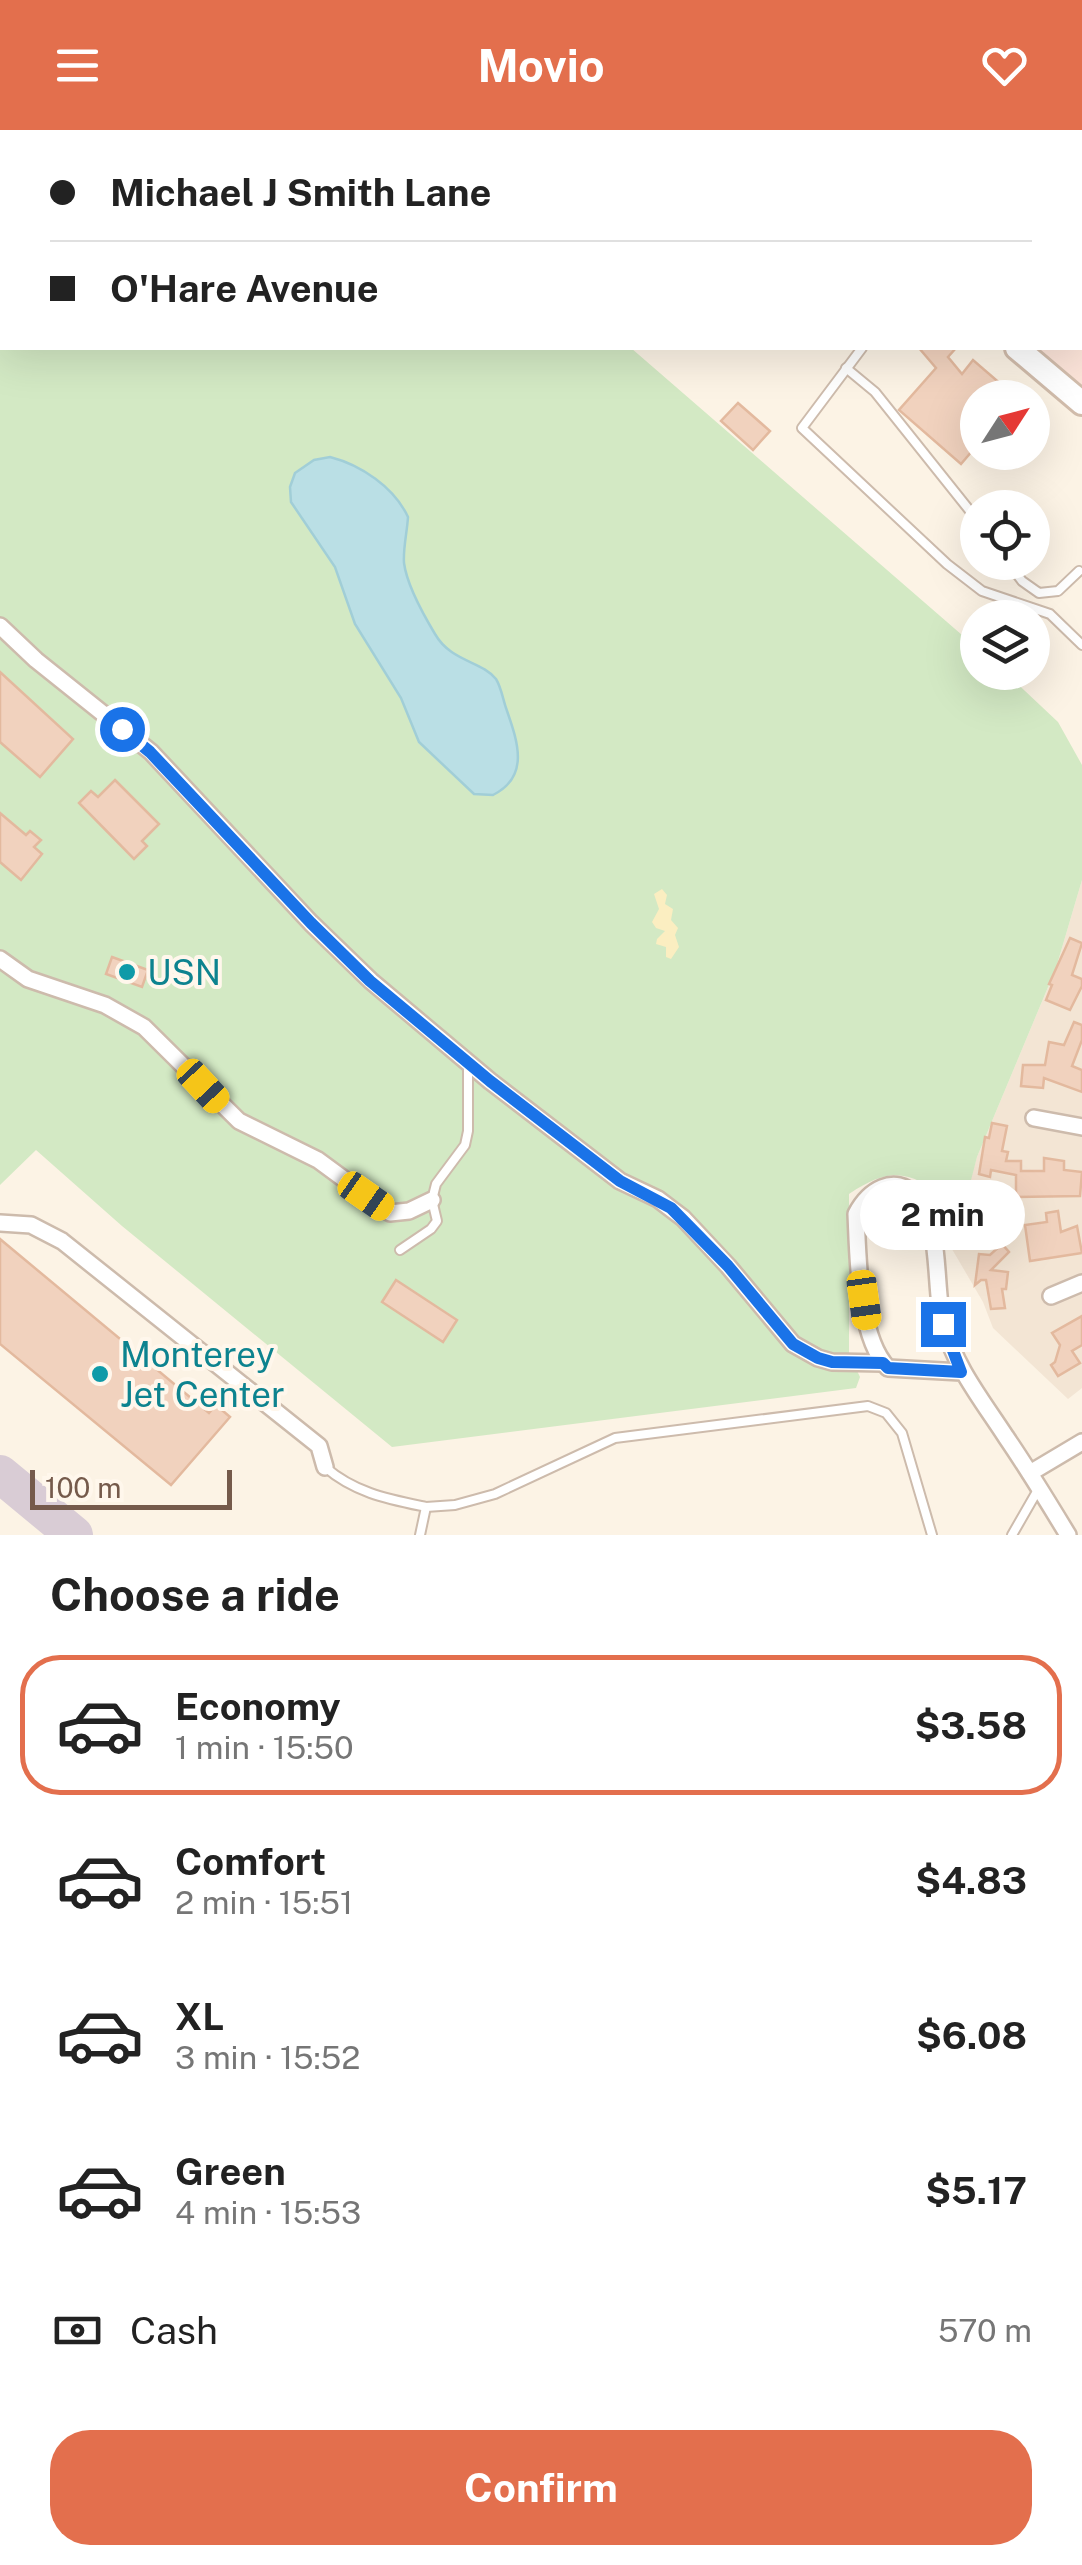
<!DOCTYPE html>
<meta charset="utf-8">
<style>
body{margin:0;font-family:"Public Sans",sans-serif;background:#f6f6f6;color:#222;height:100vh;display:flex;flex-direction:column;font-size:38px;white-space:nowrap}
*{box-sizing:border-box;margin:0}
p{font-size:32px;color:#767676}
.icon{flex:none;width:55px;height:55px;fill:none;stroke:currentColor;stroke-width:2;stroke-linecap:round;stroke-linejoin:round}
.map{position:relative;height:1405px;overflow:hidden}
.side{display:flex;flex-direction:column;background:#fff;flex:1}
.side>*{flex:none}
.banner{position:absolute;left:0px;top:0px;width:1082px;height:220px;box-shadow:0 10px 40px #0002;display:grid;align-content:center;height:220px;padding:0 50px;background:#fff}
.needle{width:65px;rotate:54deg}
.fabs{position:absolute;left:960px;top:250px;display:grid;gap:20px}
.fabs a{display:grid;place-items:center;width:90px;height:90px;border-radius:50%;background:#fff;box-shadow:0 10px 40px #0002;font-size:50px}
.scale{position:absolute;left:30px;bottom:25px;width:202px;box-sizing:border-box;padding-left:10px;border:5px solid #755a4b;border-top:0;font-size:28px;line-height:35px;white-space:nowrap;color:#755a4b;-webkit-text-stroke:8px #fff7ec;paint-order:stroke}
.end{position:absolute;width:45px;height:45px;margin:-22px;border:12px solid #1a73e8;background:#fff;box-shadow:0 0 0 5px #fff}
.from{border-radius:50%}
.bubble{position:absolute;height:70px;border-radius:35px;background:#fff;box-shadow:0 10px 40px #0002;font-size:32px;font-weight:700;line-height:70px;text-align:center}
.car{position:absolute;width:30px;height:60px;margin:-30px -15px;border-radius:12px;box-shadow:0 0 8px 2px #0007;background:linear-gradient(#f5c518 24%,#345 0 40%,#f5c518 0 76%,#345 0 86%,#f5c518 0)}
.banner b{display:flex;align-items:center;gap:35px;height:95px;font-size:38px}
.banner b+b{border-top:2px solid #e0e0e0}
.banner i{width:25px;height:25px;background:#222}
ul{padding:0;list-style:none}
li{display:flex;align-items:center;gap:30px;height:140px;margin:0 20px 15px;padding:0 30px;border:5px solid transparent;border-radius:40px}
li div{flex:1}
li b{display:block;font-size:38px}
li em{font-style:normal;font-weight:700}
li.active{border-color:#e36f4d}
li>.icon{width:90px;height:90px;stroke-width:1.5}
h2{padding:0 50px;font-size:45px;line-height:120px}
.pay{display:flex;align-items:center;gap:25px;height:110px;padding:0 50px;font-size:38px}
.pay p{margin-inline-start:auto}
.button{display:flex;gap:20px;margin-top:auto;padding:20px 50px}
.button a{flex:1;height:115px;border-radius:40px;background:#e36f4d;color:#fff;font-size:40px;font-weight:700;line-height:115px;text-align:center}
header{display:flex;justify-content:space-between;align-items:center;height:130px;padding:0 50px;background:#e36f4d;color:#fff;font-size:45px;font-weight:700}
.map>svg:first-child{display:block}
</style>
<header><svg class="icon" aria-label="menu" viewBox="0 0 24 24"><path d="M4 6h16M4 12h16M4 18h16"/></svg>Movio<svg class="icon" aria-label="heart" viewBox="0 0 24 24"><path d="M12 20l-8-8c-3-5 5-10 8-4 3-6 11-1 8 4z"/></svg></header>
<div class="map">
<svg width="1082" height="1405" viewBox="0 0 1082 1405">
<rect width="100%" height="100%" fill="#fcf3e5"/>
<polygon fill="#f3e5d4" points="1082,750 1082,1258 1068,1269 993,1198 983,1172 949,1114 977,1027 1056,838"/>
<polygon fill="#fce4d9" points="789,0 1078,0 1082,4 1082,262 1032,218 1080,218 1080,2"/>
<path fill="#d3e9c4" d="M0 0 382 2H2V218H631L977 518 978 542 1006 543 1058 592 1082 635V750L1056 838 977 1027 964 1077C915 1049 901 1029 849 1064V1224L860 1247 856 1258 392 1317 122 1096 36 1020 0 1055Z"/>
<polygon fill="#fbeec1" points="662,759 667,765 665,774 673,779 671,790 678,798 675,805 679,817 671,829 666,827 666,817 656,814 657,809 665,801 656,798 652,792 659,779 654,764"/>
<path fill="#badfe5" stroke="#a1ced7" stroke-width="2.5" d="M330 327C361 335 394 357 408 387 407 403 403 418 404 433 407 456 423 484 435 504 451 532 482 531 496 549 501 557 503 569 506 578 517 610 531 646 493 665L474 664 419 612 401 568 355 494 335 437 291 372 290 357 295 343 314 330Z"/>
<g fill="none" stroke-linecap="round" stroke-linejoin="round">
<polyline stroke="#d9ccd5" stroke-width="38" points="0,1344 74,1405"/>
</g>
<g fill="#f1d2be" stroke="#e3b99e" stroke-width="2.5">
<polygon points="919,218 956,218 948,227 962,244 973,230 1017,268 978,268 978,314 961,334 899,280 936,238"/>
<polygon points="738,273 770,301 753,320 721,291"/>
<polygon points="0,542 73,609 40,647 0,612"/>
<polygon points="115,650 159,694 142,711 147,716 134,729 79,673 91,661 98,667"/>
<polygon points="0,683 26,705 30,701 41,710 34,717 42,724 21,750 0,732"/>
<polygon points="1070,808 1082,813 1072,845 1082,849 1082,856 1070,880 1046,870 1052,855 1049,854"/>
<polygon points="112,827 148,840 142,857 106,844"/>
<polygon points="1074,892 1082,895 1082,910 1072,936 1082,940 1082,962 1044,948 1043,958 1021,956 1023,935 1045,935 1049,912 1064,915"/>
<polygon points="992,993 1007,996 1002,1021 1008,1022 1006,1031 1021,1031 1021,1041 1044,1041 1044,1028 1064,1031 1064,1040 1082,1042 1080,1066 1016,1067 1016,1045 991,1040 990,1047 979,1044 985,1007 989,1008"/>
<polygon points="1058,1081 1061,1102 1077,1096 1082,1123 1030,1131 1025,1095 1047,1092 1046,1083"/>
<polygon points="0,1109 209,1283 216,1275 230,1287 171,1355 0,1214"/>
<polygon points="1002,1114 1009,1122 991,1140 1008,1142 1006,1159 1002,1159 1005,1178 991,1179 986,1150 981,1150 975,1155 979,1124 990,1125"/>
<polygon points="396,1150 457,1190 443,1212 382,1172"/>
<polygon points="1082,1186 1082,1215 1072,1221 1080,1233 1058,1246 1051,1235 1055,1232 1060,1215 1052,1203"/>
</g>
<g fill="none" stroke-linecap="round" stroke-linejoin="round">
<g stroke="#cdbbac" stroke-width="12">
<g id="lane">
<polyline points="390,0 392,2"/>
<polyline points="667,0 670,2"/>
<polyline points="862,218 802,298 947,434 982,461 1050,484 1082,515"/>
<polyline points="846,238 875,262 978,391"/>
<polyline points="1008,432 1022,451 1039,463 1058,461 1079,441"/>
<polyline points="400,1120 431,1099 437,1091 432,1070 436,1054 465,1015 468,1001 468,934"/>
<path d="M325 1337C355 1363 388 1369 426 1377L420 1405"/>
<polyline points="426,1377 455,1375 495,1364 615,1308 868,1276 886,1283 902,1303 932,1405"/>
<polyline points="1012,1405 1039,1358"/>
</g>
</g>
<g stroke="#cdbbac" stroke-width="20">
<g id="street">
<polyline points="0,496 36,530 151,622 311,793 371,851 490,951 620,1051 658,1069 683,1088 728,1136 793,1214 818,1228 832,1232 883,1233"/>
<polyline points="0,829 28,849 105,875 144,897 239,991 318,1030 390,1083 409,1081 432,1070"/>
<polyline points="1034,988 1082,997"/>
<polyline points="0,1093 31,1095 62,1111 319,1316 325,1337"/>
<polyline points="1051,1166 1082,1153"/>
<path d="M961 1242 888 1238C858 1207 858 1126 856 1084 868 1061 894 1043 916 1066 942 1091 934 1159 943 1193 955 1237 982 1270 1006 1307 1028 1339 1048 1372 1068 1405"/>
<polyline points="1030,1343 1082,1312"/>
</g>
</g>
<g stroke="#d2bdac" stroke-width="28">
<g id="secondary">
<polyline points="764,0 767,2"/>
<polyline points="893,2 895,0"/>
<polyline points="1017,218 1082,273"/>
</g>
</g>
<use href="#lane" stroke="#fff" stroke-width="8"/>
<use href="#street" stroke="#fff" stroke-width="15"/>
<use href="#secondary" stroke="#fff" stroke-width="22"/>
</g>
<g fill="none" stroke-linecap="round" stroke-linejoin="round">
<polyline stroke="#1a73e8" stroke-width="12" points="122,599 150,622 311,793 370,851 490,951 620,1051 671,1078 728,1136 793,1214 818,1228 832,1232 883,1233 888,1238 961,1242 943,1194"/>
</g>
<g fill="#0f9aa8" stroke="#fff7ec" stroke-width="4">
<circle cx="127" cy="842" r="10"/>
<circle cx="100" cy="1244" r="10"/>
</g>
<g text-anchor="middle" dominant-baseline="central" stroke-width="8" stroke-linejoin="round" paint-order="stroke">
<g font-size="35" fill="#0d838f" stroke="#fff7ec" text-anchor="start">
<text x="147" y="842">USN</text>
<text x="120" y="1224">Monterey<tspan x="120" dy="40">Jet Center</tspan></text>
</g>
</g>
</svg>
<div class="fabs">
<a><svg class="needle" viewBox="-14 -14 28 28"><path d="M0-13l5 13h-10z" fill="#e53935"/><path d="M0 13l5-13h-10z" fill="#767676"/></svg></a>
<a><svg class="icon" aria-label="locate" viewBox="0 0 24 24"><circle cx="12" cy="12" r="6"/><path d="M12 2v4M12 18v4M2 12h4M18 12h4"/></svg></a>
<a><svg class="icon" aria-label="layers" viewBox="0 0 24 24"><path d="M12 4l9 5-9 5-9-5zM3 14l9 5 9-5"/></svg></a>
</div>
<div class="scale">100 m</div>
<i class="end from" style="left:122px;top:599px"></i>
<i class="end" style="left:943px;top:1194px"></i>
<div class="bubble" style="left:860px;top:1050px;width:165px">2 min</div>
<i class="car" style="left:203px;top:956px;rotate:137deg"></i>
<i class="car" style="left:366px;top:1066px;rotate:125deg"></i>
<i class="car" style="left:864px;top:1170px;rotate:172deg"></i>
<div class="banner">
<b><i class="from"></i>Michael J Smith Lane</b>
<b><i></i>O'Hare Avenue</b>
</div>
</div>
<section class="side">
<h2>Choose a ride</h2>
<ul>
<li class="active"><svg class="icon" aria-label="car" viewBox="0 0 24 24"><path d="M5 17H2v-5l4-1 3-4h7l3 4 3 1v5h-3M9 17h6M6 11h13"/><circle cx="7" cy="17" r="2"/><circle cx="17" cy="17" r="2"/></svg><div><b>Economy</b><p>1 min · 15:50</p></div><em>$3.58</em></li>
<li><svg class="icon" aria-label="car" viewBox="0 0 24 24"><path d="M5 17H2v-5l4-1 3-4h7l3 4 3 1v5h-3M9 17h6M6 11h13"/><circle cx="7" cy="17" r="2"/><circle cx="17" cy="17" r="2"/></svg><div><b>Comfort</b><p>2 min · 15:51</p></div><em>$4.83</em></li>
<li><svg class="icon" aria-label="car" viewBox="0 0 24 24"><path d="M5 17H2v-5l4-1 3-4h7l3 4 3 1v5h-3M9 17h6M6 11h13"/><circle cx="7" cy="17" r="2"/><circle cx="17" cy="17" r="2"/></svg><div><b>XL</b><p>3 min · 15:52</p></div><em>$6.08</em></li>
<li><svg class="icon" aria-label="car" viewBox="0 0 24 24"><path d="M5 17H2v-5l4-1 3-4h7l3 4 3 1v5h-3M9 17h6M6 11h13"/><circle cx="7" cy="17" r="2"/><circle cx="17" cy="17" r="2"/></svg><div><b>Green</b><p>4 min · 15:53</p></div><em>$5.17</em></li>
</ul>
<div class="pay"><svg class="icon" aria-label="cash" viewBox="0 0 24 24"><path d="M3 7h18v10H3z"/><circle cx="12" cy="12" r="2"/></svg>Cash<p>570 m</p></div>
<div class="button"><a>Confirm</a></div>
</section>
